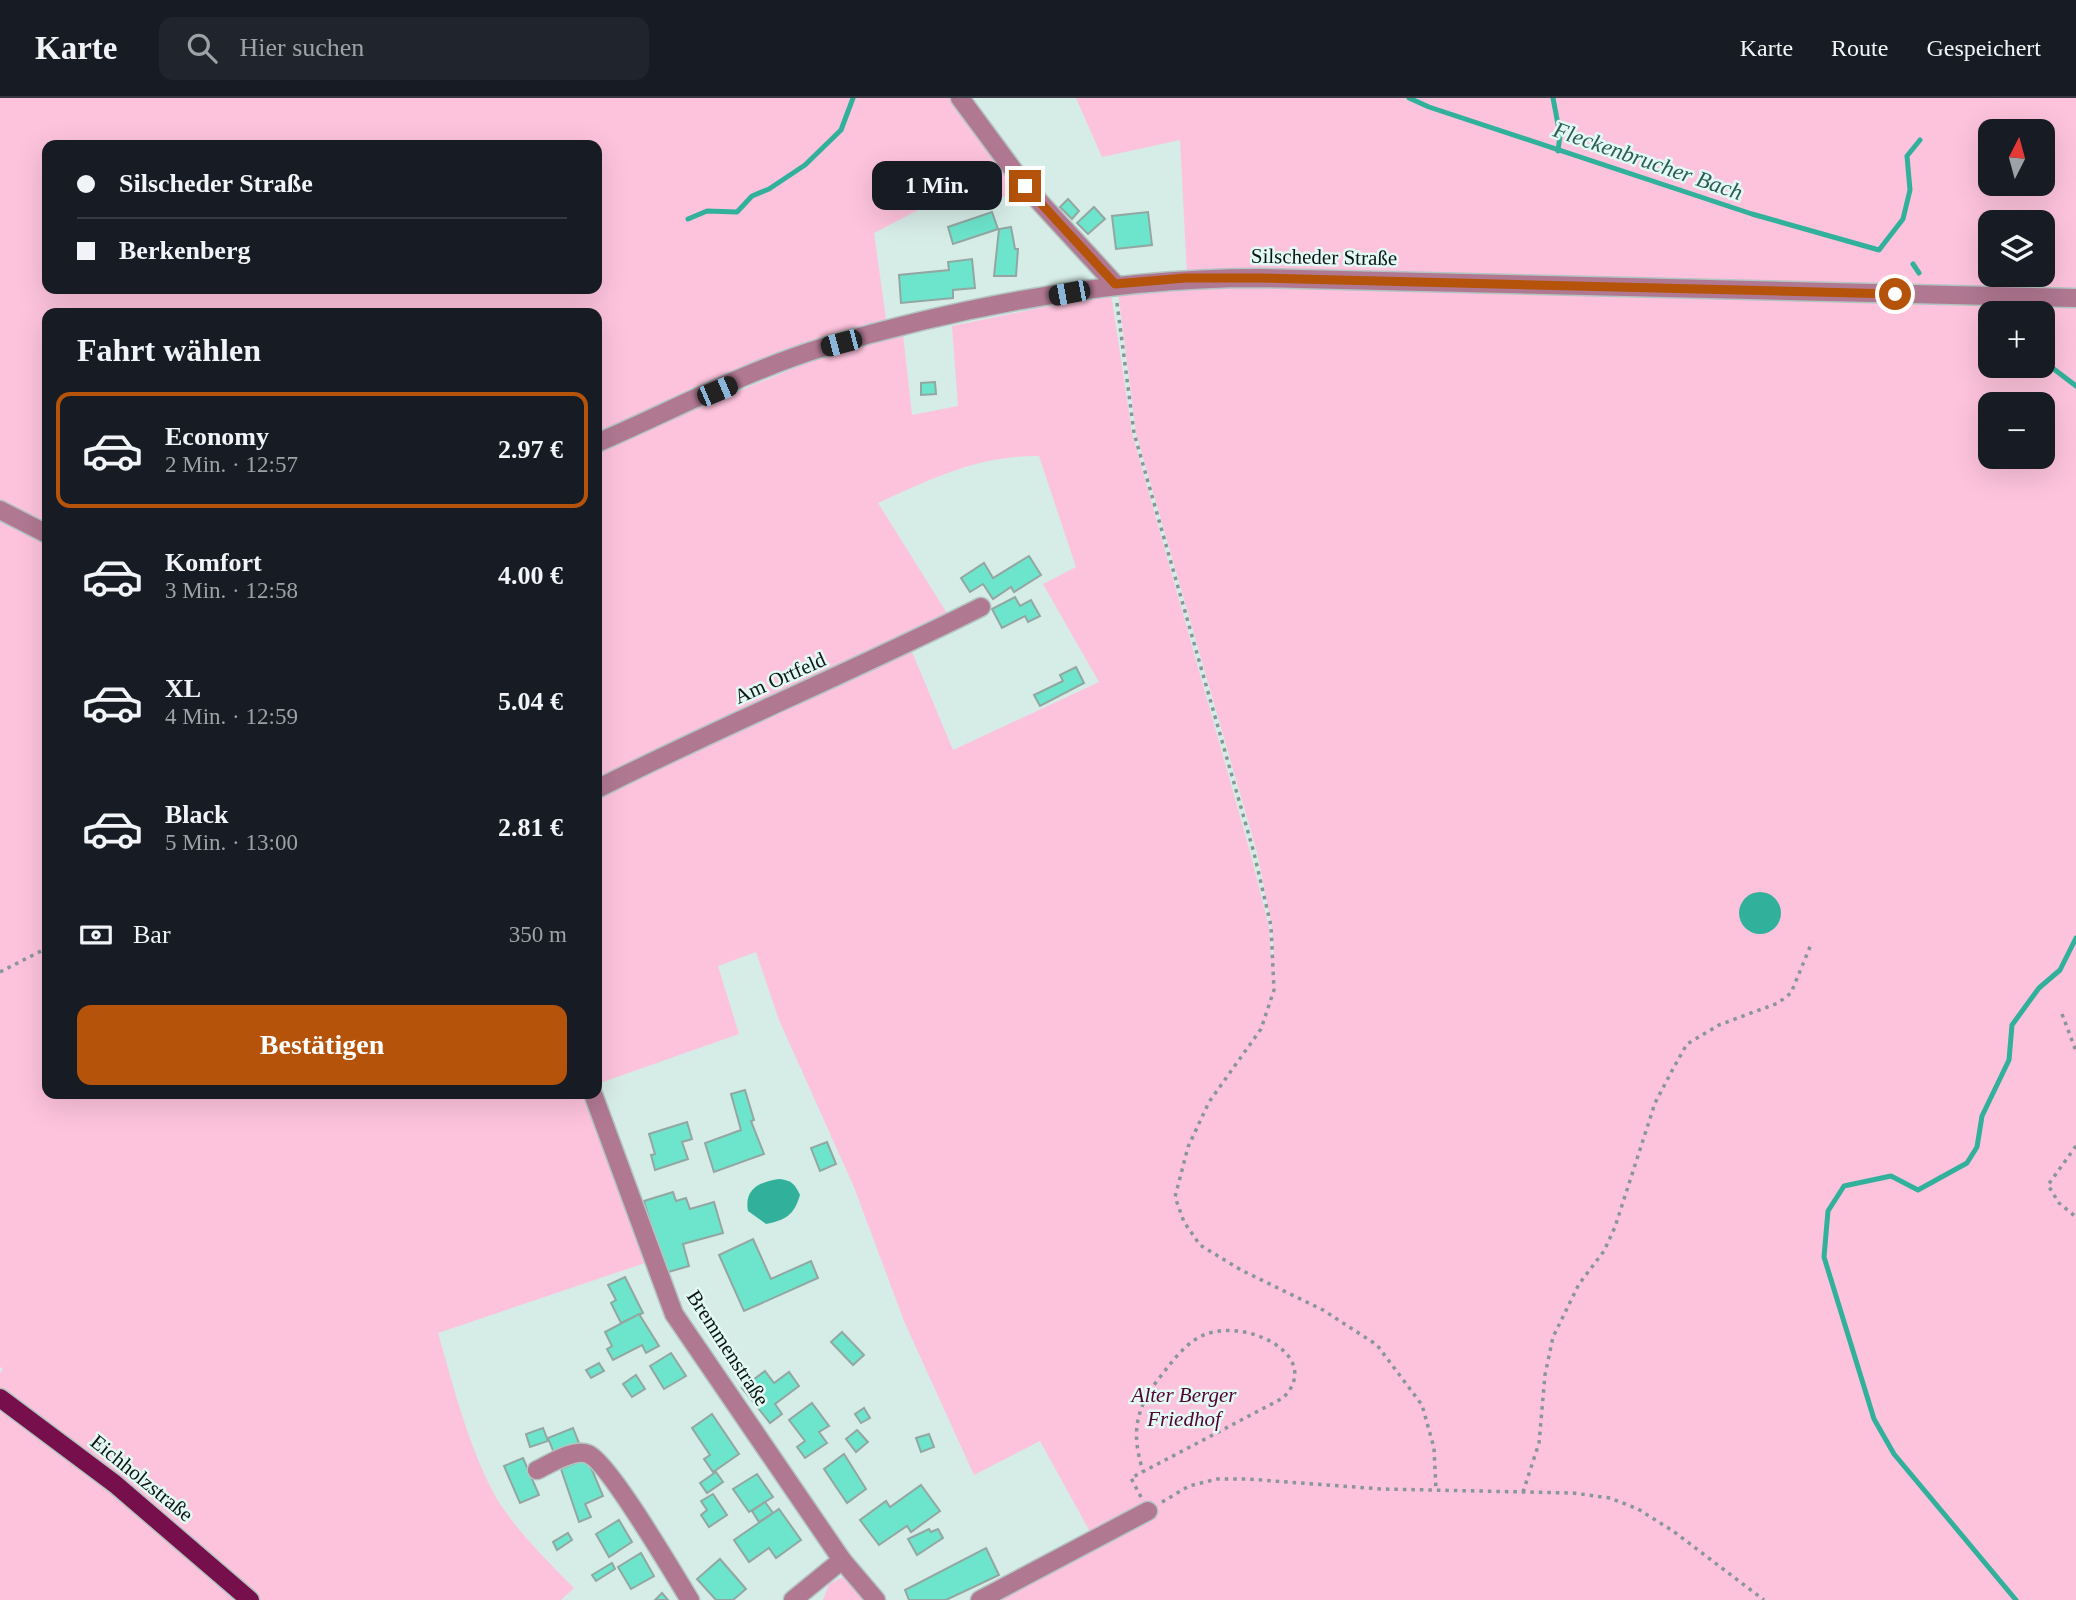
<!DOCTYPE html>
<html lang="de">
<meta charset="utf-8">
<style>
body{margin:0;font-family:"Times New Roman",serif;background:#20242c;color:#f1f3f6;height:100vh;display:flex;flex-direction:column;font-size:26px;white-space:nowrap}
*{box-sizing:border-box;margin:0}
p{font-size:23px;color:#9ea1a6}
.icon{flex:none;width:38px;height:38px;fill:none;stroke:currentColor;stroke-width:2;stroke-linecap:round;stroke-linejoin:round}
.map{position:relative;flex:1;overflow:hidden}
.drawer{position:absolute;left:42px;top:210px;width:560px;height:791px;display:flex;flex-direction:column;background:#171b24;border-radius:14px;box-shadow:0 7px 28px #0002}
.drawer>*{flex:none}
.hud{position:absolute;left:42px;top:42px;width:560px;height:154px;border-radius:14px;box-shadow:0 7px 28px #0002;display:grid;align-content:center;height:154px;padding:0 35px;background:#171b24}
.needle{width:46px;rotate:6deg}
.tools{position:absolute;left:1978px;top:21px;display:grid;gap:14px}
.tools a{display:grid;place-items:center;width:77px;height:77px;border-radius:14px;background:#171b24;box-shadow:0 7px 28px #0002;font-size:35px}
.end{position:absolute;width:32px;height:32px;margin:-16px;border:9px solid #b45309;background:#fff;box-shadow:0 0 0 4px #fff}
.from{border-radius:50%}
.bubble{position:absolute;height:49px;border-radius:14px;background:#171b24;box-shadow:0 7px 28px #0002;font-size:23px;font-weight:800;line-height:49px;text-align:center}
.car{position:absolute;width:21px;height:42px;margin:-21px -10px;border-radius:9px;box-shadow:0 0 5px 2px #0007;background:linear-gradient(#222 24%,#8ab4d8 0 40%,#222 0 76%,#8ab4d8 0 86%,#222 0)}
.hud b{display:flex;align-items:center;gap:24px;height:66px;font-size:26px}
.hud b+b{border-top:2px solid #363941}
.hud i{width:18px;height:18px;background:#f1f3f6}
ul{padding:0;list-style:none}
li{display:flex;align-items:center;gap:21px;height:116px;margin:0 14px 10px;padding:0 21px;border:4px solid transparent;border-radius:14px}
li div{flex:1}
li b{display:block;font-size:26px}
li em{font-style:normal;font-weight:800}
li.selected{border-color:#b45309}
li>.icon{width:63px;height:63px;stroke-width:1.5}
h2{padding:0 35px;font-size:32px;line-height:84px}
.pay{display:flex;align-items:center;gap:18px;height:77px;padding:0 35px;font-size:26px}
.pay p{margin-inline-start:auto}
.primary-button{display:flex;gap:14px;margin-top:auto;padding:14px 35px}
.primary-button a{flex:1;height:80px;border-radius:14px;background:#b45309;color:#fff;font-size:28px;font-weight:800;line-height:80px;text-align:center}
header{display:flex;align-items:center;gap:42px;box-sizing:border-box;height:98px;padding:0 35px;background:#171b24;border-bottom:2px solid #363941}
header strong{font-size:33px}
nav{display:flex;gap:38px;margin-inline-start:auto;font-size:24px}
.search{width:490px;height:63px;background:#20242c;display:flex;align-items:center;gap:18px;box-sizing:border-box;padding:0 24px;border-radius:14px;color:#9ea1a6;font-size:26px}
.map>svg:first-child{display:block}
</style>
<header>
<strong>Karte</strong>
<div class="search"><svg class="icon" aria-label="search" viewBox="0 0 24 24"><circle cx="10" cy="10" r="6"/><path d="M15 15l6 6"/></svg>Hier suchen</div>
<nav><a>Karte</a><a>Route</a><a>Gespeichert</a></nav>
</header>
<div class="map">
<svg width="2076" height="1502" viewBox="0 0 2076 1502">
<rect width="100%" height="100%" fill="#d6ece6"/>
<g fill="#fdc3dc" fill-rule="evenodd">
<path d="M0 0H957L1023 89 1005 99 947 97 874 135 887 228 597 336V215H47V429L0 406ZM47 47H597V191H47Z"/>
<path d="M1076 0H2076V193L1187 175 1180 42 1102 59ZM1990 33H2042V86H1990ZM1990 124H2042V177H1990Z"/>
<path d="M1259 188 1623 199 2076 206V1502H992L1094 1441 1040 1343 974 1377 904 1223 854 1089 779 922 756 854 718 868 739 936 597 986V697L910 549 953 652 1099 584 1043 486 1076 469 1039 358C980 357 932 380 878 405L950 520 597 686V352L816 261 903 236 912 317 958 308 952 228 1111 195 1132 335 1250 754 1269 829 1271 859 1274 858 1272 829 1257 754 1136 335 1118 194ZM1990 215H2042V268H1990ZM1990 306H2042V359H1990Z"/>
<path d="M0 421 47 444V996H586L645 1165 438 1235C453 1287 467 1343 492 1392 508 1424 548 1464 574 1490L561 1502H0V1275L3 1271 0 1269Z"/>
<polygon points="845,1478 866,1502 823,1502 829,1486"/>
</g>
<g fill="#31b19b">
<circle cx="1760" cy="815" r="21"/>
<path d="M779 1081C791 1082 795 1086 800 1097 794 1117 786 1122 766 1126L748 1113C744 1091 759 1084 779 1081Z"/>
</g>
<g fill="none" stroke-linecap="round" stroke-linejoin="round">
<g stroke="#31b19b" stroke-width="5">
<polyline points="1409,0 1429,9 1752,116 1879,152 1903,121 1910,92 1907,58 1920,42"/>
<polyline points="1553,0 1560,37 1558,53"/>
<polyline points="688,121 707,113 737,114 752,98 769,91 805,67 841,32 853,0"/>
<polyline points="1913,166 1919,175"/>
<polyline points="2042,262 2076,288"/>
<polyline points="2016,1502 1894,1356 1874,1321 1824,1159 1828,1113 1844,1088 1891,1078 1918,1092 1967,1065 1977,1049 1982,1018 2009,962 2012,927 2039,890 2060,872 2076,840"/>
</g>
</g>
<g fill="#6de4cc" stroke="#92a7a2" stroke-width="2">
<polygon points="1068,101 1079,113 1072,121 1060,109"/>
<polygon points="1094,109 1105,121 1088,136 1077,125"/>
<polygon points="992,114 998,131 953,146 948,129"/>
<polygon points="1148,114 1152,147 1116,151 1112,118"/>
<polygon points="1011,129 1015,151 1018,151 1016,178 994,178 999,131"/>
<polygon points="972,161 975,190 953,192 953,200 901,205 899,177 949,172 948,164"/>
<polygon points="935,284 936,296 921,297 921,285"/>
<polygon points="1029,458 1041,477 1014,494 1011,489 993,501 983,486 970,494 961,480 984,465 993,480"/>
<polygon points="1015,499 1020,508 1031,502 1040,518 1028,524 1025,518 1002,530 992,511"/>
<polygon points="1076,569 1084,585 1040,608 1034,597 1063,583 1060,577"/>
<polygon points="745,992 754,1022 751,1023 764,1056 714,1074 705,1045 741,1032 731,996"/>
<polygon points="687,1024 692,1041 682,1044 688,1061 655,1072 651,1057 655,1056 649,1036"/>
<polygon points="827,1044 836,1066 820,1073 811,1050"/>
<polygon points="673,1094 676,1103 686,1100 690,1111 714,1104 723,1135 683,1146 689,1168 665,1175 644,1103"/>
<polygon points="753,1141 771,1181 811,1163 818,1180 744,1213 719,1157"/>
<polygon points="625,1179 643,1215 621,1225 611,1205 616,1202 608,1187"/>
<polygon points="639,1216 659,1248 646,1255 642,1247 613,1262 607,1251 612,1248 605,1234"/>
<polygon points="842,1234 864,1257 853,1267 831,1244"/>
<polygon points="671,1255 686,1278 664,1291 650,1268"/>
<polygon points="599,1265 604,1273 591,1280 586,1272"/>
<polygon points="765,1273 774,1285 789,1274 799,1288 775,1306 782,1316 770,1325 742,1290"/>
<polygon points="636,1277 645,1291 632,1299 623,1286"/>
<polygon points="812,1305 829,1328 819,1334 827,1345 805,1360 797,1349 805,1343 789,1322"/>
<polygon points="864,1310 870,1320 861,1325 855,1316"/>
<polygon points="712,1316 739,1356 713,1374 704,1361 710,1357 692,1330"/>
<polygon points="543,1330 548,1343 530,1349 526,1336"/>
<polygon points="573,1330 579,1345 554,1355 548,1340"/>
<polygon points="857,1332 868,1344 856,1354 846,1341"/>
<polygon points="929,1336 934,1349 921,1354 916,1340"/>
<polygon points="844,1356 866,1391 847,1405 824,1371"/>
<polygon points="523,1360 539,1397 520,1405 504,1368"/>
<polygon points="587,1360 603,1398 585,1406 591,1419 579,1424 561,1371"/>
<polygon points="716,1374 723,1384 707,1395 700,1385"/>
<polygon points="757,1376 773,1399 749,1414 733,1391"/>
<polygon points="921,1387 940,1413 911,1434 907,1428 879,1447 860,1422 886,1403 890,1409"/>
<polygon points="713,1396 727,1417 709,1429 701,1417 707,1412 701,1403"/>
<polygon points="765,1404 773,1415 759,1424 752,1413"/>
<polygon points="779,1411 801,1442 776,1460 769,1450 749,1464 734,1442"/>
<polygon points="619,1422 632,1444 609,1459 596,1436"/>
<polygon points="929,1431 931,1434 938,1431 943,1440 917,1457 908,1441"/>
<polygon points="568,1435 572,1442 557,1452 553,1444"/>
<polygon points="986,1450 999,1477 946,1502 909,1502 905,1492"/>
<polygon points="641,1455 654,1478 631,1491 618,1469"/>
<polygon points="720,1461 746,1491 733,1502 716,1502 697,1481"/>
<polygon points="612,1465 615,1471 596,1483 592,1477"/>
<polygon points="662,1495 668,1502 655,1502"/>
</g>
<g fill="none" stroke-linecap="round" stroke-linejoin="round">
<g stroke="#b2c5c0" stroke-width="21">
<g id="minor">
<polyline points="960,0 1025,88 1115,186"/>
<path d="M597 345C669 314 746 273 821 250 962 208 1112 180 1259 180L2076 200"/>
<polyline points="0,412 47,436"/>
<path d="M597 691C723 627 854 573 981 509"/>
<polyline points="593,996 674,1216 842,1462 876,1502"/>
<path d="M537 1372C550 1366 574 1350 588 1356 608 1363 675 1478 690 1502"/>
<polyline points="793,1502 842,1462"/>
<polyline points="980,1502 1148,1413"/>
</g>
</g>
<g stroke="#b2c5c0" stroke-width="21">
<polyline id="major" points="0,1300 115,1386 250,1502"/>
</g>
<g stroke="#879793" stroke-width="3.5" stroke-dasharray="3.5 5" stroke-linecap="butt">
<polyline points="1117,205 1134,335 1254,755 1271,828 1274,892 1261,931 1209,1004 1188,1049 1175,1099 1184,1124 1200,1147 1241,1172 1323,1212 1377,1247 1422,1307 1434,1350 1436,1392"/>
<polyline points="0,874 47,850"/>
<polyline points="2062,916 2076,953"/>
<polyline points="2076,1048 2048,1087 2059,1105 2076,1119"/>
<polyline points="1523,1394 1539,1345 1545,1277 1553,1239 1579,1186 1604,1153 1615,1129 1655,1005 1674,969 1687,946 1719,927 1778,905 1791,895 1812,844"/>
<path d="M1141 1399 1131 1380 1283 1300C1327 1256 1237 1214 1196 1241 1181 1251 1171 1265 1160 1279 1135 1311 1131 1335 1143 1373"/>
<polyline points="1162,1404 1189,1388 1217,1381 1247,1381 1382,1391 1573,1395 1610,1400 1638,1411 1673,1433 1764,1502"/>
</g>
<use href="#minor" stroke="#b17892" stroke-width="18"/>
<use href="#major" stroke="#780f4d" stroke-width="18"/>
</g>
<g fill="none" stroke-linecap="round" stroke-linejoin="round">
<polyline stroke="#b45309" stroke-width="9" points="1025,88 1115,186 1185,180 1259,180 1895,196"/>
</g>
<g text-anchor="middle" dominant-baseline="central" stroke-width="5" stroke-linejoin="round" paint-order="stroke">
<g font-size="21" fill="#0e1614" stroke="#e3f9f4">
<text transform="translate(1324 159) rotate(1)">Silscheder Straße</text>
<text transform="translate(780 580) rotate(-24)">Am Ortfeld</text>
<text transform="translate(728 1250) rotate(57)">Bremmenstraße</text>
<text transform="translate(142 1380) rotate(39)">Eichholzstraße</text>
</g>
<g font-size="21" font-style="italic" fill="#510432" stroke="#e3f9f4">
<text x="1184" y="1297">Alter Berger<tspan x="1184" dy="24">Friedhof</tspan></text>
</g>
<g font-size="23" font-style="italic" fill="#2b5d53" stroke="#e3f9f4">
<text transform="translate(1648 63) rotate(19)">Fleckenbrucher Bach</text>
</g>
</g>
</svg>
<div class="tools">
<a><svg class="needle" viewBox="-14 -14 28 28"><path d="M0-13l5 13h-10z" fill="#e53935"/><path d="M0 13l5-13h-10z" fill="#9ea1a6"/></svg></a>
<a><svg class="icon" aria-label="layers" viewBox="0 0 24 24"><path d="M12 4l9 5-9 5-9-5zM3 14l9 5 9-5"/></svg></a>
<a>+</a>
<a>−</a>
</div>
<i class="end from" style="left:1895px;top:196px"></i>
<i class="end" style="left:1025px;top:88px"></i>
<div class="bubble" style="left:872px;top:63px;width:130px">1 Min.</div>
<i class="car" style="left:1069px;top:195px;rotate:259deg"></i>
<i class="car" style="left:841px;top:245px;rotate:255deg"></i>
<i class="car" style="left:717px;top:293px;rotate:67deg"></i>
<div class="hud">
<b><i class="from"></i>Silscheder Straße</b>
<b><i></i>Berkenberg</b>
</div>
<section class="drawer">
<h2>Fahrt wählen</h2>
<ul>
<li class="selected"><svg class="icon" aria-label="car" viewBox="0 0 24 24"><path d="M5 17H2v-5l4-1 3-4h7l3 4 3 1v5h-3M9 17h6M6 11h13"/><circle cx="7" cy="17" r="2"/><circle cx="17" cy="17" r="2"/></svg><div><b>Economy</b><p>2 Min. · 12:57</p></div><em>2.97 €</em></li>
<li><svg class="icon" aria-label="car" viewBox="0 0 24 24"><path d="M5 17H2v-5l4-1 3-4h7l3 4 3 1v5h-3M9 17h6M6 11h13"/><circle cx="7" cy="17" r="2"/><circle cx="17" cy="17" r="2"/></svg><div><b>Komfort</b><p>3 Min. · 12:58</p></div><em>4.00 €</em></li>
<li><svg class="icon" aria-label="car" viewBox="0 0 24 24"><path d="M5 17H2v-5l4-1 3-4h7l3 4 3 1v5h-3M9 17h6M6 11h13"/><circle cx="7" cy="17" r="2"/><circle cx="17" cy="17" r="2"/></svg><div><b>XL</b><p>4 Min. · 12:59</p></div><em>5.04 €</em></li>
<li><svg class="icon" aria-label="car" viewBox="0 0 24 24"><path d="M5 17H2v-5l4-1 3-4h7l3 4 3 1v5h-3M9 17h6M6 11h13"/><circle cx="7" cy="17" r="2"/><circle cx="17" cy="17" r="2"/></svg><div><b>Black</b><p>5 Min. · 13:00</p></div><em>2.81 €</em></li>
</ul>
<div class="pay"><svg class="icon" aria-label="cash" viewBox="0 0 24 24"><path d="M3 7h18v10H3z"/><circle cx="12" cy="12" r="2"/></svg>Bar<p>350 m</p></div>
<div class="primary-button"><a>Bestätigen</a></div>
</section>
</div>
